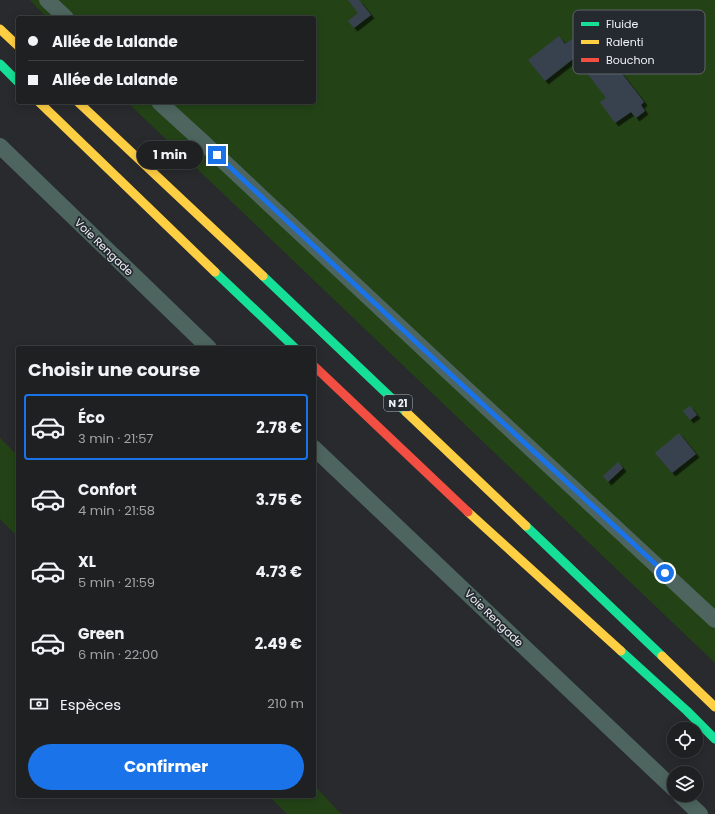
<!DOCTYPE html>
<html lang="fr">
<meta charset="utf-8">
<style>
body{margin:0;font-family:Poppins,sans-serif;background:#26282a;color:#f1f3f6;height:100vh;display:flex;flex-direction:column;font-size:15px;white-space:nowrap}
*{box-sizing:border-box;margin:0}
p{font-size:13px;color:#a1a3a5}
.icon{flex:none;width:22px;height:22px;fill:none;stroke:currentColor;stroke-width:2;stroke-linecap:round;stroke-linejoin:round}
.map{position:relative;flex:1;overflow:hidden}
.drawer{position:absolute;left:16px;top:346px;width:300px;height:452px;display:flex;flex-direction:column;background:#1e2022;border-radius:4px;box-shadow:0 2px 10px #0003,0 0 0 1px #3c3e40}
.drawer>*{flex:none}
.banner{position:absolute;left:16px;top:16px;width:300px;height:88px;border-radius:4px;box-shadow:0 2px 10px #0003,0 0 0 1px #3c3e40;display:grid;align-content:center;height:88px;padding:0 12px;background:#1e2022}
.tools{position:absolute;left:667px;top:722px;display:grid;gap:8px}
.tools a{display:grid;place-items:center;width:36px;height:36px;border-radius:50%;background:#1e2022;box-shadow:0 2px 10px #0003,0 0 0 1px #3c3e40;font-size:20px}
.end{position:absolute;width:18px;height:18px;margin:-9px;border:5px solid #1a73e8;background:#fff;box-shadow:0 0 0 2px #fff}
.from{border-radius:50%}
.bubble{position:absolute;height:28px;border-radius:14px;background:#1e2022;box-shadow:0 2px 10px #0003,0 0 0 1px #3c3e40;font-size:13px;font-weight:700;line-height:28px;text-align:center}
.banner b{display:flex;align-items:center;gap:14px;height:38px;font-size:15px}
.banner b+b{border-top:1px solid #3c3e40}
.banner i{width:10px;height:10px;background:#f1f3f6}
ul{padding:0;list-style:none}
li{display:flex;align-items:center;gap:12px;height:66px;margin:0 8px 6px;padding:0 4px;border:2px solid transparent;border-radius:4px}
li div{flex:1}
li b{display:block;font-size:15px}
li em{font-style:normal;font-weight:700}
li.on{border-color:#1a73e8}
li>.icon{width:36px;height:36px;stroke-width:1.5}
h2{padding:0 12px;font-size:18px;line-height:48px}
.pay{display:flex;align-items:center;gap:10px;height:44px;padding:0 12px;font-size:15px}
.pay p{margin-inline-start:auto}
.button{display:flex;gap:8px;margin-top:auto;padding:8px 12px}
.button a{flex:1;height:46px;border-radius:24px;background:#1a73e8;color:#fff;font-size:16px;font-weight:700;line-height:46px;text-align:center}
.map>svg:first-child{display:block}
</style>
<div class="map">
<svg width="715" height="814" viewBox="0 0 715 814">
<defs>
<filter id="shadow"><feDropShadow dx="3.5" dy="3.5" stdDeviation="0" flood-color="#0009"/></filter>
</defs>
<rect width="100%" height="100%" fill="#282a2d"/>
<g fill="#234316">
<polygon points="30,0 715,0 715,663 127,102 314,102 314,18 47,18"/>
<polygon points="0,438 18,456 18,537 0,519"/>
<polygon points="314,785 339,812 344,814 287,814 269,796 314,796"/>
</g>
<g fill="#394250" filter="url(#shadow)">
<polygon points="348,0 359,0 371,15 354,28 348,21 358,13"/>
<polygon points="559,36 565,44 572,39 582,52 545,81 528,60"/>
<polygon points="606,53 644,102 641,105 645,111 636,118 631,112 615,123 600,102 606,98 584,69"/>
<polygon points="690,406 697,415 690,420 683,411"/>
<polygon points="679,433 696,454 672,473 655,453"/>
<polygon points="618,462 623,468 608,482 603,476"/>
</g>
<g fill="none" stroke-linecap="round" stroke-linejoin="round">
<g stroke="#4d655e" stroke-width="16">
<polyline points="47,0 66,18"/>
<polyline points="159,102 205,144 445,369 715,620"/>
<polyline points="0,146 209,348"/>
<polyline points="314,448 674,789"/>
<polyline points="680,795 700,814"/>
</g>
<g stroke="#16e098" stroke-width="9">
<polyline points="0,64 18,82"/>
<polyline points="215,272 295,348"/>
<polyline points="263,276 406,412"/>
<polyline points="526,526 662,656"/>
<polyline points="621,651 687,711 715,739"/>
</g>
<g stroke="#ffcf43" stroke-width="9">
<polyline points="0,29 18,46"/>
<polyline points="39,102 215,272"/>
<polyline points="78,102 263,276"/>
<polyline points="406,412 526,526"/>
<polyline points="468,512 621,651"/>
<polyline points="662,656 715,707"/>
</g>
<polyline stroke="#f24e42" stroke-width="9" points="314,366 468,512"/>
</g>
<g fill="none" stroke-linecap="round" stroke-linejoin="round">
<polyline stroke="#1a73e8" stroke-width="5" points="217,155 433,358 665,573"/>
</g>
<g text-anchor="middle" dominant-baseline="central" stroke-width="3.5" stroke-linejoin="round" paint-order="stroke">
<rect fill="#252930" stroke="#b2b6bb" stroke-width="1" x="384" y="395" width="28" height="16" rx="3"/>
<g font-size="10" font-weight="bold" fill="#eef2f6">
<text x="398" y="403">N 21</text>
</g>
<g font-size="11" fill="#eef2f6" stroke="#252930">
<text transform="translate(104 247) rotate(44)">Voie Rengade</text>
<text transform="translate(494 618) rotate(44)">Voie Rengade</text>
</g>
</g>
<rect x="573" y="10" width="132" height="64" rx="6" fill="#252930" stroke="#61656b" stroke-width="1"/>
<rect x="581" y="22" width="18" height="4" fill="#16e098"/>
<rect x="581" y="40" width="18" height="4" fill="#ffcf43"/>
<rect x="581" y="58" width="18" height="4" fill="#f24e42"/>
<g font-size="11" fill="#eef2f6">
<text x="606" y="28">Fluide</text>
<text x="606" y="46">Ralenti</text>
<text x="606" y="64">Bouchon</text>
</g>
</svg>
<div class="tools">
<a><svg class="icon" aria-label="locate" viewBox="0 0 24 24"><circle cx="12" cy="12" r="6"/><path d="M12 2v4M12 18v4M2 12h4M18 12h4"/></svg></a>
<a><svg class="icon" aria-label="layers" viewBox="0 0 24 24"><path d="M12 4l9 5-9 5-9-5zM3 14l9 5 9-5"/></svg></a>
</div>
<i class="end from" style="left:665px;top:573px"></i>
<i class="end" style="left:217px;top:155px"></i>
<div class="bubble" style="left:137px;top:141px;width:66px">1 min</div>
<div class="banner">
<b><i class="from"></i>Allée de Lalande</b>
<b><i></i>Allée de Lalande</b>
</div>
<section class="drawer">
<h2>Choisir une course</h2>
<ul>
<li class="on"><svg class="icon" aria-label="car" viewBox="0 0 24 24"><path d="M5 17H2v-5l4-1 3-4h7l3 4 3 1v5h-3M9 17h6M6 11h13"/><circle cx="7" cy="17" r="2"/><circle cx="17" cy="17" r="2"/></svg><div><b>Éco</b><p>3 min · 21:57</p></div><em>2.78 €</em></li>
<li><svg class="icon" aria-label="car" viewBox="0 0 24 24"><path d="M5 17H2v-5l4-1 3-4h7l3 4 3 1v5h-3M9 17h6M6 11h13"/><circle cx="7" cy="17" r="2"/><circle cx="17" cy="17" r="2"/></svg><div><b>Confort</b><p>4 min · 21:58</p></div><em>3.75 €</em></li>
<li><svg class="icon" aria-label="car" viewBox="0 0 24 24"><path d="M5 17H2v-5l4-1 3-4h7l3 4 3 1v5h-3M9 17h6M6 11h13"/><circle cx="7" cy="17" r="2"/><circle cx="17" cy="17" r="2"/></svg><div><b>XL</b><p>5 min · 21:59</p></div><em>4.73 €</em></li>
<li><svg class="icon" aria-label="car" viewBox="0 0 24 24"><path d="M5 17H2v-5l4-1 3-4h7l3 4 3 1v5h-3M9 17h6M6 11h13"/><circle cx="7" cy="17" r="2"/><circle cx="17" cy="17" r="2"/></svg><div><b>Green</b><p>6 min · 22:00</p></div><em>2.49 €</em></li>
</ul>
<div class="pay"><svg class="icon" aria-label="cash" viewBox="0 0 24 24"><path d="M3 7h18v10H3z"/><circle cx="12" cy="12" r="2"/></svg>Espèces<p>210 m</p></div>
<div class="button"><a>Confirmer</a></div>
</section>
</div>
